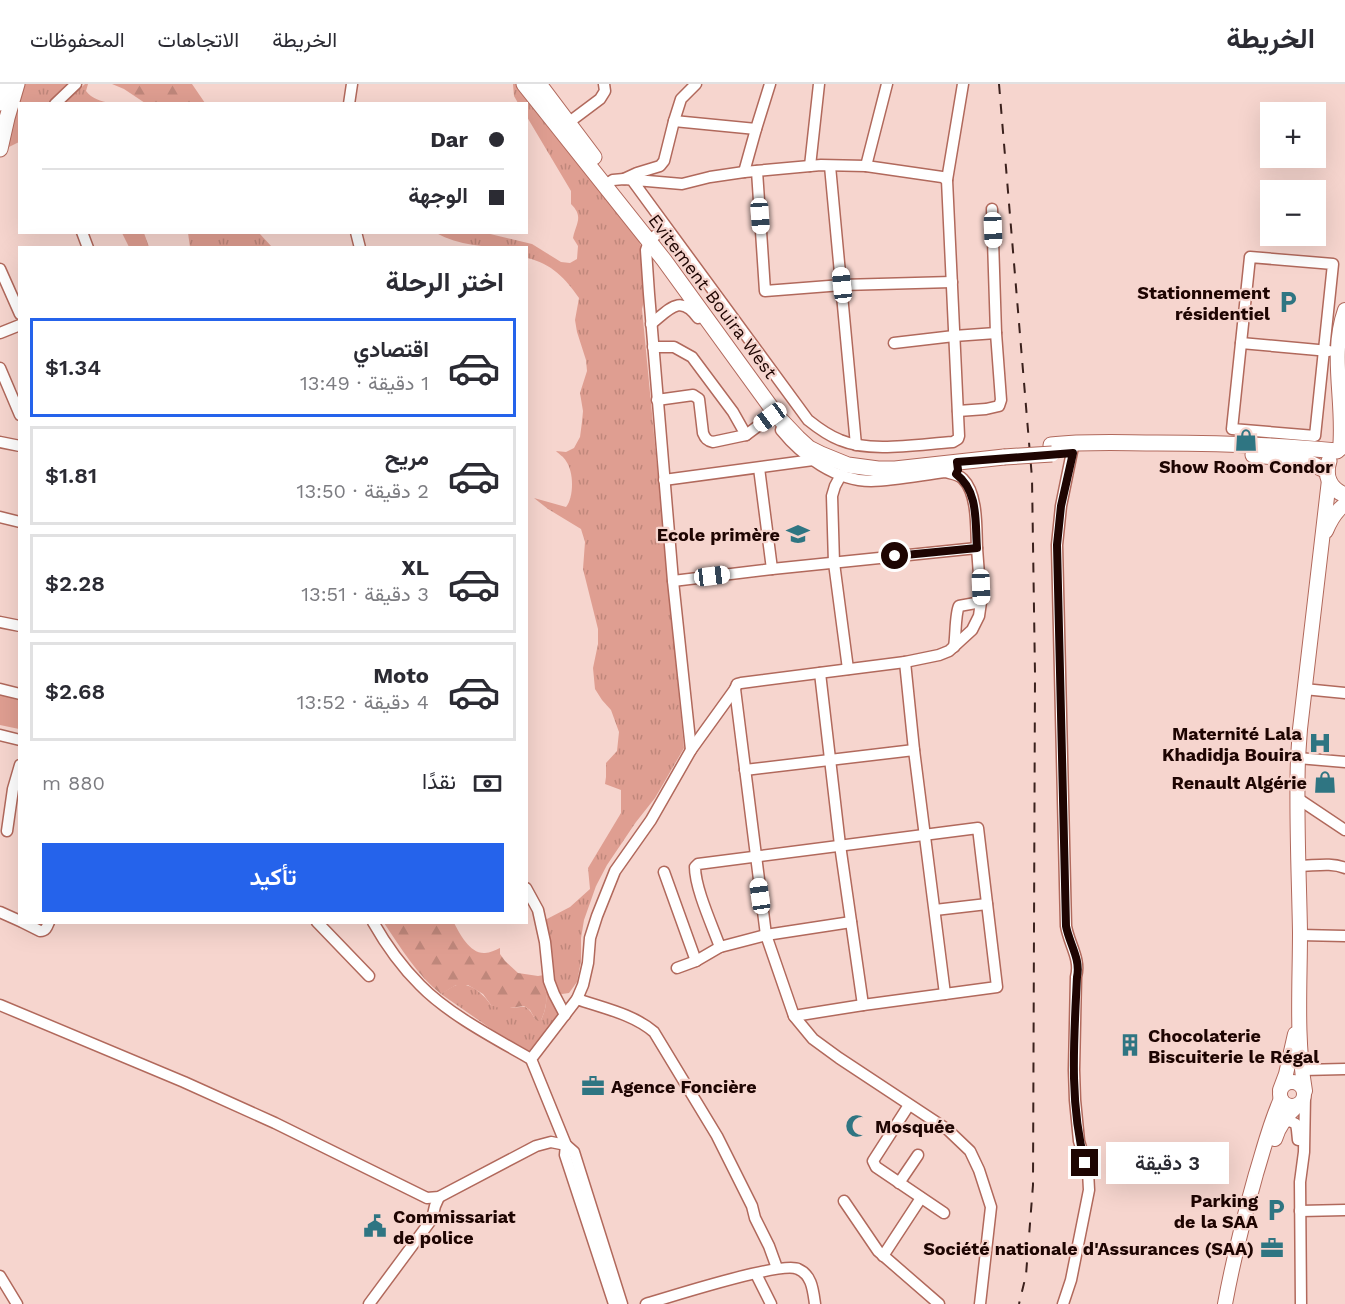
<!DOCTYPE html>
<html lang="ar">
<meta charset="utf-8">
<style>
body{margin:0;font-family:"Work Sans",Vazirmatn,sans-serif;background:#f2f2f3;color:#2b2b33;direction:rtl;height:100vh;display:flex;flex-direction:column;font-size:22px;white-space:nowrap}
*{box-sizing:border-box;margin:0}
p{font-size:20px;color:#7c7c81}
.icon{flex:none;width:33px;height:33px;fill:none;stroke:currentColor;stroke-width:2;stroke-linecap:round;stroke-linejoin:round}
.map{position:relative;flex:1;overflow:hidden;direction:ltr}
.sheet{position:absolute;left:18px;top:162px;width:510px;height:678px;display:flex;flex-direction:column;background:#fff;border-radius:0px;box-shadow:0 6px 24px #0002;direction:rtl}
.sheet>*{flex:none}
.hud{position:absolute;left:18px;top:18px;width:510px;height:132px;border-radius:0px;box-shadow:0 6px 24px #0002;direction:rtl;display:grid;align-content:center;height:132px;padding:0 24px;background:#fff}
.controls{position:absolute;left:1260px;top:18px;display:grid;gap:12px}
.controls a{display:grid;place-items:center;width:66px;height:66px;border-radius:0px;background:#fff;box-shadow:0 6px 24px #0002;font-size:30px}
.end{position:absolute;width:27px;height:27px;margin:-14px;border:8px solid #1e0502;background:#fff;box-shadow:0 0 0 3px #fff}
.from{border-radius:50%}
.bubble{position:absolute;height:42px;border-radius:0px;background:#fff;box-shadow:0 6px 24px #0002;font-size:20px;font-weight:600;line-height:42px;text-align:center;direction:rtl}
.car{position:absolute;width:18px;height:36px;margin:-18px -9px;border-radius:8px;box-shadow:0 0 4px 2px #0007;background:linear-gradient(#fff 24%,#345 0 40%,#fff 0 76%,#345 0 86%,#fff 0)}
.hud b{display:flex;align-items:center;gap:21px;height:57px;font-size:22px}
.hud b+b{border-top:2px solid #e1e1e2}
.hud i{width:15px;height:15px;background:#2b2b33}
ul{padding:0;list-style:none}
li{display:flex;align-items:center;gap:18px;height:99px;margin:0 12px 9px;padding:0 12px;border:3px solid #e1e1e2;border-radius:0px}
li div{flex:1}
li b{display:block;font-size:22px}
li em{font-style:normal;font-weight:600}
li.current{border-color:#2563eb}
li>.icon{width:54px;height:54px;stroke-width:1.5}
h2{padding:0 24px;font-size:27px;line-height:72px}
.pay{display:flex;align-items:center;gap:15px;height:66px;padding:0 24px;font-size:22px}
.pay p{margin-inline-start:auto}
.button{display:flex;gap:12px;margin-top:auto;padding:12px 24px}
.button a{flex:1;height:69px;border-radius:0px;background:#2563eb;color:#fff;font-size:24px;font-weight:600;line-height:69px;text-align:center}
header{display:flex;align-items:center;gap:36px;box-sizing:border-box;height:84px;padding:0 30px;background:#fff;border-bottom:2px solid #e1e1e2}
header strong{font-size:28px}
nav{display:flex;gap:33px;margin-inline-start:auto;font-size:21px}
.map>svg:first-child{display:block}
</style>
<header>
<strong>الخريطة</strong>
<nav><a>الخريطة</a><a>الاتجاهات</a><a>المحفوظات</a></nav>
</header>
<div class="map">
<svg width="1345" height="1220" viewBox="0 0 1345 1220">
<defs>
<pattern id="grass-tufts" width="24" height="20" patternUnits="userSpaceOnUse" patternTransform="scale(1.5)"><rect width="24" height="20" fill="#df9e91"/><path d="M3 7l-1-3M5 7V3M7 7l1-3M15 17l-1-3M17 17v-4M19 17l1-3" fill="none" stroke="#bf877b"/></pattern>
<pattern id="forest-firs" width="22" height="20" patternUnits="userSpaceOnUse" patternTransform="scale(1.5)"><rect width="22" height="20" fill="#df9e91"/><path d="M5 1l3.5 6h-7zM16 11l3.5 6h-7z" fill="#bf877b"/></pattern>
</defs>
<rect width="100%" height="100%" fill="#f6d5ce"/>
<g fill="url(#grass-tufts)">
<polygon points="23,0 68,0 49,19 20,20 19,58 5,65"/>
<path d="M85 0H88L86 7C92 15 101 17 110 19H64Z"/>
<path d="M513 0H516L543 37 638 154 645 174 644 217 642 225 684 664 655 714 636 738 607 781 596 802 584 836 581 854V877L577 898 569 909 562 910 557 909 552 897 545 836 570 823 590 805 588 784 621 729V706L605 700 606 693V679L617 667 619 648 611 626 602 616 595 605 593 584 598 560V545L583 485 585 458 581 445 548 425 534 414 566 423C574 413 574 388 566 377 564 373 559 370 556 367L566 368 574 364 580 353 582 338 583 327 580 309 587 287 586 276 577 248 575 236 579 214C566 195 551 179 527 174L526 164C495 163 464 164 436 149H486L532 160 561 178 570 179 577 175 578 162 573 154C576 139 584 133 571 120V107L527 33 526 20 518 19 514 12Z"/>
<polygon points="122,149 144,149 149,163 129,163"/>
<polygon points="188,149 259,149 272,163 190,163"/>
<path d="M544 891 560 929 529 967 497 949 441 910C445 907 450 904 454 902 469 896 483 910 491 921 497 922 504 924 511 924 526 923 526 919 535 935L541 936C549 920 546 909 544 891Z"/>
</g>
<g fill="url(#forest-firs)">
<polygon points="112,0 192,0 205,19 145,19 124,5"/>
<path d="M384 839H454C460 850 470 870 485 869 490 869 495 866 500 864V870L505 877 518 889 538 892 544 891C546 909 549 920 541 936L538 937 535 935 530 926 524 922 502 925 491 921 483 910 468 901H456L441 910C417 891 401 864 384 839Z"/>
</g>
<polygon fill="#df9e91" points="0,611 19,616 19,645 0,641"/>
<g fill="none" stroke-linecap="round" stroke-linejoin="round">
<g stroke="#b1695c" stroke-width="13">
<g id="minor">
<polyline points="55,20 76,0"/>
<polyline points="349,20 352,0"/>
<polyline points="674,37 756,45"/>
<polyline points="568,39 600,15 605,7 604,0"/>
<polyline points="810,82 819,0"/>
<polyline points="830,82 856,361"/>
<polyline points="866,82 887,0"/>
<polyline points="757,87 765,207 842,201 952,198"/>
<polyline points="744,88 756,45 770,0"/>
<polyline points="624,95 637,89 660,82 664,77 674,37 681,15 696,0"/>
<polyline points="947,96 963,0"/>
<path d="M604 102 613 96 624 95 682 100 710 93 744 88 821 81 866 82 942 93 947 96 959 352 958 355 953 358C920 360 870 369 840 356 827 351 818 344 808 336L632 96"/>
<polyline points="82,148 88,164"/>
<polyline points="356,148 360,164"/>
<polyline points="656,151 649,157 646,166 649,210 673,497 691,666"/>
<polygon points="1250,173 1333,180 1315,352 1232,345"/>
<polyline points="0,185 20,230"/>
<path d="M651 240C669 226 680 209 698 234"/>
<polyline points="0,249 20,241"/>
<polyline points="894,259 954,252 996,249"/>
<polyline points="1241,259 1329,267"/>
<polyline points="653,263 674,263 692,273 733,328 746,351"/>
<polyline points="0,284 20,331"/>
<path d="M657 316 693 311 699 315 703 349C705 354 707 357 713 358L746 351 770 333"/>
<polyline points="958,327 986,325 999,322 1001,316 996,249 992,125"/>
<path d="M781 346C802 372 836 397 871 397 896 396 921 391 945 388 952 390 958 390 963 395 978 410 976 444 977 464"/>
<polyline points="0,358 20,362"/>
<polyline points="841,391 835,402 832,412 834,479 848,585"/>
<polyline points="664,396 813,376"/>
<polyline points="0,433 20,438"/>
<polyline points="772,485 977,464 981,518 979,532 972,546 949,567 939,571 905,578 741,599 737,600 735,605 766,851 794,932 813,955 839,974 948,1046 970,1067 979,1086 991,1123 980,1220"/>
<polyline points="673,497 772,485 759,384"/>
<polyline points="0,538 20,542"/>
<path d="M954 563C956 552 955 530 959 522L981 518"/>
<polyline points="905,578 914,666 945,910"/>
<polyline points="820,589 840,761 863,921"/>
<polyline points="0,605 20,610"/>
<polyline points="1304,605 1345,609"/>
<polyline points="0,651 20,656"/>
<polyline points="1298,674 1345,678"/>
<polyline points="745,686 914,666"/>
<polyline points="1297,714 1345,746"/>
<polyline points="7,747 13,705 20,681"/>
<path d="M1299 782C1314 782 1331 778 1345 784"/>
<polyline points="664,788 696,877"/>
<polyline points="526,804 538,826 545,858 549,897 554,910 565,931"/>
<polyline points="935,826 987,820"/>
<polyline points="0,828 20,837"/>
<path d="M22 838 40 847C46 847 47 843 49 838"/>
<polyline points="317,838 369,892"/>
<path d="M373 838C386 861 401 882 420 901 448 930 496 955 531 975"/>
<polyline points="1300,851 1345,852"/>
<path d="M720 863C712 841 695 804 695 783L698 780 978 744 997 903 863 921 794 932"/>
<polyline points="677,884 696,877 720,863 766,851 851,838"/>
<path d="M577 915C603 924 633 930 654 948L717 1052 752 1122 755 1134 769 1162 777 1184"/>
<polyline points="0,921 184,998 275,1039 427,1114 439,1113 536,1062 551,1058 566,1061"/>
<polyline points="1302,986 1345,985"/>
<polyline points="909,1021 873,1077 876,1083 944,1129"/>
<polyline points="1279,1042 1284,1038 1290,1037 1296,1040 1297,1046 1298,1056"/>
<polyline points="566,1061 565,1071 614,1220"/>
<polyline points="899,1099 918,1071"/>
<polyline points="844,1117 878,1167 939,1220"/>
<polyline points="1300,1127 1345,1126"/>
<polyline points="883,1172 921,1114"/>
<polyline points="756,1190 771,1220"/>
<polyline points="0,1192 17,1220"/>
<polyline points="369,1220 432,1135 435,1122 439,1113"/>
<polyline points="622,1220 574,1068 566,1061 531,975 577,915 583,901 588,879 590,854 597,832 615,787 651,736 691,666 735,605"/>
<path d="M646 1220C669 1213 782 1177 798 1185 812 1191 813 1206 815 1220"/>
<path d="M1063 1220 1071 1196 1089 1106 1088 1087 1079 1057 1075 1016 1074 986 1076 893C1081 875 1069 860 1066 842L1057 461 1061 422 1074 358"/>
<polyline points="1301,1220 1300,1098 1304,1068 1305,1011"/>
</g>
</g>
<g stroke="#b1695c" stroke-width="16">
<g id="major">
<path d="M1340 365C1345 319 1329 271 1345 226"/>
<path d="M1326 447C1330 437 1336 427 1345 420"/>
<circle cx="1292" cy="1010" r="12"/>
<polyline points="1280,1006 1286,990 1295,950"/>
<path d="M1305 1007C1296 954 1300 901 1300 848 1299 790 1296 732 1298 674L1300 645 1329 396"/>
<path d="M1275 1055C1279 1041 1287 1031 1298 1021"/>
<path d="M1225 1220C1233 1176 1244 1133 1256 1090 1264 1064 1270 1039 1281 1015"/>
</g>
</g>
<g stroke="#b1695c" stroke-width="17">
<g id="highway">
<polyline points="524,0 664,176 778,333 798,354 809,364 821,370 848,381 878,385 895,385 1004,373"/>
<polyline points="539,0 594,73"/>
<polyline points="0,19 5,0"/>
<polyline points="0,65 7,34 17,0"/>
<path d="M1051 361C1086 357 1122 359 1157 359 1217 359 1277 361 1337 367"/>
<polyline points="1253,371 1296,375 1308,378 1327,387"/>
<path d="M1329 377C1324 392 1330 405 1345 411"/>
</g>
</g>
<use href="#minor" stroke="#fff" stroke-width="10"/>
<use href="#major" stroke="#fff" stroke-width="14"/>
<use href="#highway" stroke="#fff" stroke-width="15"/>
<polyline stroke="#3b211d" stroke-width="2" stroke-dasharray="10 10" stroke-linecap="butt" points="999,0 1032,394 1035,590 1033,1101 1026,1191 1019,1220"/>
<g stroke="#b1695c" stroke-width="17" stroke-linecap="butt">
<polyline id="highway-bridge" points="1004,373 1052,370"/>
</g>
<use href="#highway-bridge" stroke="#fff" stroke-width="15"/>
</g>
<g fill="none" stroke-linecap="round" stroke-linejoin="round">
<path stroke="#1e0502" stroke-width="8" d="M895 472 977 464C975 439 979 407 956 390L958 386 957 378 1073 369 1061 422 1057 461 1066 842C1069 859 1081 875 1077 893 1074 955 1069 1019 1085 1079"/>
</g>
<defs>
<g id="parking-bare" transform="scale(1.8)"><path d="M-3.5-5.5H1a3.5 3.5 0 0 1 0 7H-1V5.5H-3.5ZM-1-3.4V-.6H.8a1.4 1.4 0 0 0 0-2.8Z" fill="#2f7582" stroke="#f6d5ce" stroke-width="2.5" paint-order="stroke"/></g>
<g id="shop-bare" transform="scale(1.8)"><path d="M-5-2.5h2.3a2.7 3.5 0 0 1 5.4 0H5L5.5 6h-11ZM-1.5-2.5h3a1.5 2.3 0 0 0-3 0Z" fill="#2f7582" stroke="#f6d5ce" stroke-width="2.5" paint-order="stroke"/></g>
<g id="school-bare" transform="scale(1.8)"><path d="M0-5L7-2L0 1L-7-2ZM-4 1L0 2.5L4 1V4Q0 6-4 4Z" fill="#2f7582" stroke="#f6d5ce" stroke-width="2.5" paint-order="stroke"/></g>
<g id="hospital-bare" transform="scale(1.8)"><path d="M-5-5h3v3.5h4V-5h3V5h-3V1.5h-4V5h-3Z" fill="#2f7582" stroke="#f6d5ce" stroke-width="2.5" paint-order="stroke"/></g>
<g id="building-bare" transform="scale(1.8)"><path d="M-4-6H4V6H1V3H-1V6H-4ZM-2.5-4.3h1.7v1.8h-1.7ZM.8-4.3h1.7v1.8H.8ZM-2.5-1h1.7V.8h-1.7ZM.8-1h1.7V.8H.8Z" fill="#2f7582" stroke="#f6d5ce" stroke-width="2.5" paint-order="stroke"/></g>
<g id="office-bare" transform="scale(1.8)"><path d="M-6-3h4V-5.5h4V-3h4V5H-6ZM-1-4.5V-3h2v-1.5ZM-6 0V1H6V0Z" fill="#2f7582" stroke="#f6d5ce" stroke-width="2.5" paint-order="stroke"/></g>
<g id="mosque-bare" transform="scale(1.8)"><path d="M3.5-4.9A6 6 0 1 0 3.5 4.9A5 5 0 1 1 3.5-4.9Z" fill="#2f7582" stroke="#f6d5ce" stroke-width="2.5" paint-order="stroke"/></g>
<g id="civic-bare" transform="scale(1.8)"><path d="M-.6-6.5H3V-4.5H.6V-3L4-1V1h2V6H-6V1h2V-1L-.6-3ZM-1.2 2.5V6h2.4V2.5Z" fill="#2f7582" stroke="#f6d5ce" stroke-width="2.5" paint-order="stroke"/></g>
</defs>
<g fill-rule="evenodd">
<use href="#parking-bare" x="1288" y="218"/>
<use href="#shop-bare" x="1246" y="356"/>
<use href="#school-bare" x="798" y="450"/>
<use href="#hospital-bare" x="1320" y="659"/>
<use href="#shop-bare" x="1325" y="698"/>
<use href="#building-bare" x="1130" y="961"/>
<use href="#office-bare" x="593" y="1002"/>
<use href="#mosque-bare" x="857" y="1042"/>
<use href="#parking-bare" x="1276" y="1126"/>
<use href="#civic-bare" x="375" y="1142"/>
<use href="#office-bare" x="1272" y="1164"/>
</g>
<g text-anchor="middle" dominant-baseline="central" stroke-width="4.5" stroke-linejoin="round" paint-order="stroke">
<g font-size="18" font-weight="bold" fill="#1e0502" stroke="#f6d5ce" text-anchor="end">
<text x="1270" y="208">Stationnement<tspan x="1270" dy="21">résidentiel</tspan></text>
<text x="1246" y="382" text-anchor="middle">Show Room Condor</text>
<text x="780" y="450">Ecole primère</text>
<text x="1302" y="649">Maternité Lala<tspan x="1302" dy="21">Khadidja Bouira</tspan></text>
<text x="1307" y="698">Renault Algérie</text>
<text x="1148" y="951" text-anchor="start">Chocolaterie<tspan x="1148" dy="21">Biscuiterie le Régal</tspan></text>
<text x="611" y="1002" text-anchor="start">Agence Foncière</text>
<text x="875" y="1042" text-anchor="start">Mosquée</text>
<text x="1258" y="1116">Parking<tspan x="1258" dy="21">de la SAA</tspan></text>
<text x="393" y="1132" text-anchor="start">Commissariat<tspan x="393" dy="21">de police</tspan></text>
<text x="1254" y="1164">Société nationale d'Assurances (SAA)</text>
</g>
<g font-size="18" fill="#1e0502" stroke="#f6d5ce">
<text transform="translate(713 212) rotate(53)">Evitement Bouira West</text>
</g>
</g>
</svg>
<div class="controls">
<a>+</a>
<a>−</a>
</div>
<i class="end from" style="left:895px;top:472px"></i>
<i class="end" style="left:1085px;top:1079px"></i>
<div class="bubble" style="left:1106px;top:1058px;width:123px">3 دقيقة</div>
<i class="car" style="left:760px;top:132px;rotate:176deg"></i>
<i class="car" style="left:993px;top:146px;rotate:178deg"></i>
<i class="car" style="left:842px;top:201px;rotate:354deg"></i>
<i class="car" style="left:770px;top:333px;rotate:234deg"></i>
<i class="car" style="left:712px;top:492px;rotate:83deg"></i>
<i class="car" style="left:981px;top:503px;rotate:178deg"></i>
<i class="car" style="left:760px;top:812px;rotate:352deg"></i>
<div class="hud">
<b><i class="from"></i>Dar</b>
<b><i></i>الوجهة</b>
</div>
<section class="sheet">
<h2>اختر الرحلة</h2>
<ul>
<li class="current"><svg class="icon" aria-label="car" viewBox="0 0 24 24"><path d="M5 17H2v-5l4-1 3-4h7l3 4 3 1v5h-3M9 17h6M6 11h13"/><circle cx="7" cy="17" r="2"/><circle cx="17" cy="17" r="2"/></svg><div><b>اقتصادي</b><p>1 دقيقة · 13:49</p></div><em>$1.34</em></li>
<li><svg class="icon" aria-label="car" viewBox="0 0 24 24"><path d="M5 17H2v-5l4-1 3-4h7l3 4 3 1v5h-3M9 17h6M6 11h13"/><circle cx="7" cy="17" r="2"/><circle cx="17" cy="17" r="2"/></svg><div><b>مريح</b><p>2 دقيقة · 13:50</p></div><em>$1.81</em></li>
<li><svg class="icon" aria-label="car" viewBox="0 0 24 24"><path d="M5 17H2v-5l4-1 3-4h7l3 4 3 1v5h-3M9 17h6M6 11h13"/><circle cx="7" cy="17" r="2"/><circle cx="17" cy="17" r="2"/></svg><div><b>XL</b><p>3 دقيقة · 13:51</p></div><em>$2.28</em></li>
<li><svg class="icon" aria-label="car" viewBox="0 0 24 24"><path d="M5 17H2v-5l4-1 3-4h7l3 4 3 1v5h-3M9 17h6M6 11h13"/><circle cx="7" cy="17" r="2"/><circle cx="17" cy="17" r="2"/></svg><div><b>Moto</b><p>4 دقيقة · 13:52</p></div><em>$2.68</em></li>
</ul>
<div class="pay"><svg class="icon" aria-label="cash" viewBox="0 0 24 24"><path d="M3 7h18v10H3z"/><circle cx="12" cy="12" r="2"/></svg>نقدًا<p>880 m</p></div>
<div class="button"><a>تأكيد</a></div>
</section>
</div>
